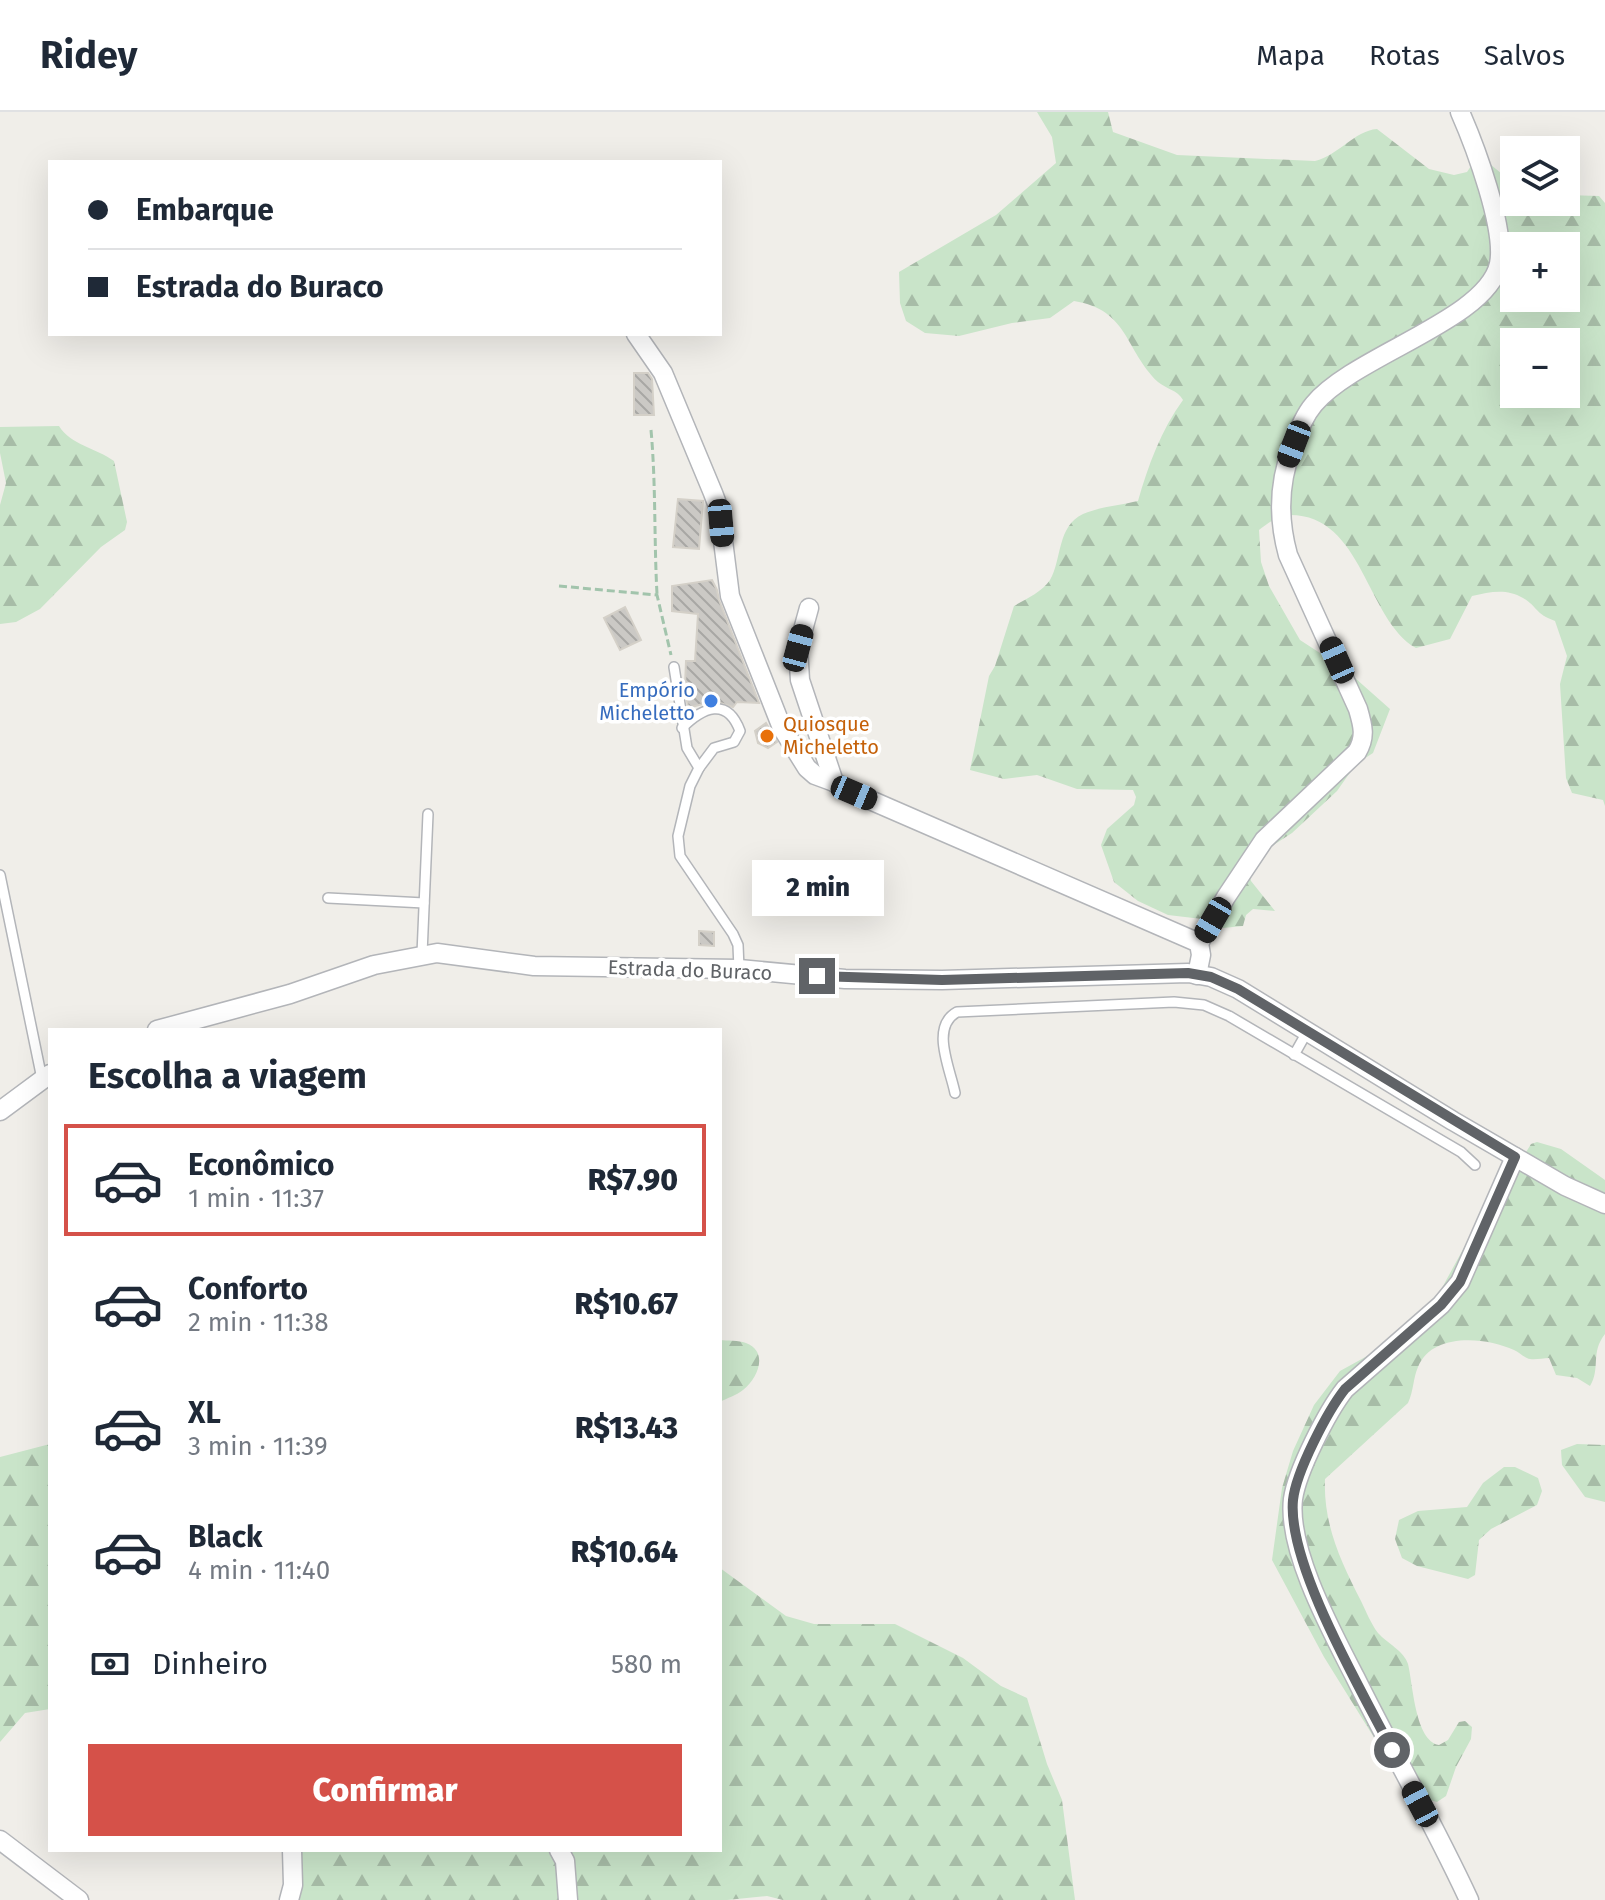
<!DOCTYPE html>
<html lang="pt">
<meta charset="utf-8">
<style>
body{margin:0;font-family:"Fira Sans",sans-serif;background:#f6f6f7;color:#1f2937;height:100vh;display:flex;flex-direction:column;font-size:30px;white-space:nowrap}
*{box-sizing:border-box;margin:0}
p{font-size:26px;color:#747a83}
.icon{flex:none;width:44px;height:44px;fill:none;stroke:currentColor;stroke-width:2;stroke-linecap:round;stroke-linejoin:round}
.map{position:relative;flex:1;overflow:hidden}
.panel{position:absolute;left:48px;top:916px;width:674px;height:824px;display:flex;flex-direction:column;background:#fff;border-radius:0px;box-shadow:0 8px 32px #0002}
.panel>*{flex:none}
.top-card{position:absolute;left:48px;top:48px;width:674px;height:176px;border-radius:0px;box-shadow:0 8px 32px #0002;display:grid;align-content:center;height:176px;padding:0 40px;background:#fff}
.tools{position:absolute;left:1500px;top:24px;display:grid;gap:16px}
.tools a{display:grid;place-items:center;width:80px;height:80px;border-radius:0px;background:#fff;box-shadow:0 8px 32px #0002;font-size:40px}
.end{position:absolute;width:36px;height:36px;margin:-18px;border:10px solid #606367;background:#fff;box-shadow:0 0 0 4px #fff}
.from{border-radius:50%}
.bubble{position:absolute;height:56px;border-radius:0px;background:#fff;box-shadow:0 8px 32px #0002;font-size:26px;font-weight:800;line-height:56px;text-align:center}
.car{position:absolute;width:24px;height:48px;margin:-24px -12px;border-radius:10px;box-shadow:0 0 6px 2px #0007;background:linear-gradient(#222 24%,#8ab4d8 0 40%,#222 0 76%,#8ab4d8 0 86%,#222 0)}
.top-card b{display:flex;align-items:center;gap:28px;height:76px;font-size:30px}
.top-card b+b{border-top:2px solid #e0e1e3}
.top-card i{width:20px;height:20px;background:#1f2937}
ul{padding:0;list-style:none}
li{display:flex;align-items:center;gap:24px;height:112px;margin:0 16px 12px;padding:0 24px;border:4px solid transparent;border-radius:0px}
li div{flex:1}
li b{display:block;font-size:30px}
li em{font-style:normal;font-weight:800}
li.active{border-color:#d55149}
li>.icon{width:72px;height:72px;stroke-width:1.5}
h2{padding:0 40px;font-size:36px;line-height:96px}
.pay{display:flex;align-items:center;gap:20px;height:88px;padding:0 40px;font-size:30px}
.pay p{margin-inline-start:auto}
.primary-button{display:flex;gap:16px;margin-top:auto;padding:16px 40px}
.primary-button a{flex:1;height:92px;border-radius:0px;background:#d55149;color:#fff;font-size:32px;font-weight:800;line-height:92px;text-align:center}
header{display:flex;align-items:center;gap:48px;box-sizing:border-box;height:112px;padding:0 40px;background:#fff;border-bottom:2px solid #e0e1e3}
header strong{font-size:38px}
nav{display:flex;gap:44px;margin-inline-start:auto;font-size:28px}
.map>svg:first-child{display:block}
</style>
<header>
<strong>Ridey</strong>
<nav><a>Mapa</a><a>Rotas</a><a>Salvos</a></nav>
</header>
<div class="map">
<svg width="1605" height="1788" viewBox="0 0 1605 1788">
<defs>
<pattern id="forest-firs" width="22" height="20" patternUnits="userSpaceOnUse" patternTransform="scale(2)"><rect width="22" height="20" fill="#c9e4c9"/><path d="M5 1l3.5 6h-7zM16 11l3.5 6h-7z" fill="#a7bca7"/></pattern>
<pattern id="building-back-hatch" width="6" height="6" patternUnits="userSpaceOnUse" patternTransform="scale(2)"><rect width="6" height="6" fill="#cbc9c5"/><path d="M-1 5l2 2M0 0l6 6M5-1l2 2" fill="none" stroke="#a8a7a4"/></pattern>
</defs>
<rect width="100%" height="100%" fill="#f0eee9"/>
<g fill="url(#forest-firs)" fill-rule="evenodd">
<path d="M1037 0H1108L1113 20 1177 43 1315 49C1339 43 1354 19 1377 17L1429 57 1454 63 1467 60 1473 51V23L1490 52 1514 72V90H1566V83L1599 84 1605 91V694L1603 688 1572 681 1566 666 1560 572 1567 544 1555 509C1535 502 1537 494 1523 486 1506 476 1490 480 1472 484L1450 527 1416 536C1365 507 1363 399 1286 403 1277 404 1266 413 1259 418L1261 450 1269 474 1300 528 1346 558 1390 597 1373 641 1356 652 1337 679 1292 721 1269 736 1244 741 1251 769 1275 799 1253 797 1246 803 1243 814 1223 816 1202 807 1168 803 1138 789 1114 770 1101 733 1107 717 1134 693 1136 685 1133 678 1077 677 1037 663 1004 667 970 658 989 564 995 554 1014 494C1026 487 1042 480 1050 468 1062 447 1057 414 1083 402 1099 395 1121 393 1138 389 1148 354 1161 318 1183 288 1178 278 1166 277 1158 270 1124 237 1129 198 1074 189L1050 206 1012 211 959 224 925 221 906 209 900 191 899 160 996 103 1056 51 1052 25ZM1514 134H1566V186H1514ZM1514 230H1566V282H1514Z"/>
<path d="M59 314C71 333 96 336 114 349L127 410 125 418 101 435 40 497 16 510 0 512V393L6 371 0 341V315Z"/>
<path d="M1537 1030 1561 1037 1605 1068V1222C1590 1241 1601 1256 1590 1274L1577 1266 1556 1263 1549 1246C1543 1246 1536 1248 1530 1247 1524 1246 1519 1240 1514 1238 1486 1225 1432 1220 1418 1255 1413 1266 1414 1278 1408 1291L1325 1367C1323 1412 1341 1450 1361 1489 1366 1499 1371 1512 1378 1521 1387 1531 1404 1539 1408 1552 1413 1572 1415 1629 1439 1633L1448 1628 1459 1610 1465 1609 1472 1615 1471 1627 1456 1655 1446 1684 1437 1690 1419 1685 1396 1661 1324 1545 1272 1448 1282 1376 1293 1339 1314 1293 1340 1259 1378 1238 1431 1196 1484 1099 1512 1063 1531 1032Z"/>
<path d="M720 1228C728 1229 738 1228 746 1231 769 1240 758 1266 743 1278 737 1283 727 1286 720 1290Z"/>
<polygon points="50,1332 50,1597 25,1601 0,1630 0,1345"/>
<polygon points="1577,1332 1605,1333 1605,1390 1585,1385 1562,1353 1561,1338"/>
<polygon points="1504,1355 1515,1355 1538,1366 1542,1379 1537,1393 1491,1417 1479,1428 1475,1463 1468,1467 1417,1454 1402,1446 1395,1427 1399,1408 1418,1399 1467,1395 1483,1371"/>
<polygon points="720,1456 786,1504 814,1512 895,1512 963,1546 1001,1574 1027,1586 1047,1652 1062,1688 1075,1788 783,1788 767,1784 727,1788 287,1788 295,1738 720,1738"/>
</g>
<g fill="url(#building-back-hatch)" stroke="#d4d0c8" stroke-width="2">
<polygon points="634,261 648,261 652,267 654,303 634,303"/>
<polygon points="678,387 703,389 699,437 673,435"/>
<polygon points="712,468 717,478 719,488 759,591 737,590 733,595 714,589 688,596 685,574 686,549 695,549 698,502 672,499 672,474"/>
<polygon points="625,495 641,528 620,538 604,506"/>
<polygon points="766,611 777,630 768,636 758,631 755,619"/>
<polygon points="699,819 714,820 714,834 699,833"/>
</g>
<g fill="none" stroke-linecap="round" stroke-linejoin="round">
<g stroke="#b3b5b9" stroke-width="12">
<g id="service">
<polyline points="674,555 687,636 699,656 690,674 678,724 680,744 733,822 738,833 739,857"/>
<path d="M682 616C702 596 727 584 740 619L734 630 714 636 699 656"/>
<polyline points="0,763 42,967"/>
<polyline points="328,786 424,791"/>
<polyline points="422,842 428,702"/>
<polyline points="1294,943 1307,920"/>
<path d="M955 981C950 956 930 915 957 900L1174 890 1204 893 1229 904 1461 1040 1475 1053"/>
</g>
</g>
<g stroke="#b3b5b9" stroke-width="21">
<g id="minor">
<polyline points="636,222 663,261 713,381 719,397 730,484 782,616 807,656 815,663 834,670"/>
<polyline points="809,496 798,536 800,568 834,670 854,681 1199,831 1201,843 1197,863"/>
<path d="M1199 831 1226 785 1264 728 1357 640C1366 625 1363 614 1358 597L1288 443C1278 407 1279 370 1292 336 1298 321 1303 305 1314 292 1355 243 1487 208 1499 152 1506 117 1475 34 1460 0"/>
<polyline points="157,918 290,882 374,853 437,841 534,854 739,857 845,867 942,868 1188,861 1211,865 1238,877 1453,1009 1565,1074 1605,1092"/>
<polyline points="0,999 50,962"/>
<polyline points="0,1728 79,1788"/>
<polyline points="559,1738 565,1749 568,1788"/>
<polyline points="289,1788 293,1773 292,1738"/>
<path d="M1469 1788C1434 1712 1392 1640 1355 1565 1332 1520 1287 1438 1293 1387 1297 1359 1327 1300 1345 1277L1441 1193 1460 1170 1515 1045"/>
</g>
</g>
<g stroke="#a2c4ac" stroke-width="3" stroke-dasharray="8 4" stroke-linecap="butt">
<path d="M651 318C656 373 654 428 657 482"/>
<polyline points="559,474 657,483 671,543"/>
</g>
<use href="#service" stroke="#fff" stroke-width="9"/>
<use href="#minor" stroke="#fff" stroke-width="18"/>
</g>
<g fill="none" stroke-linecap="round" stroke-linejoin="round">
<path stroke="#606367" stroke-width="10" d="M817 864 942 868 1188 861 1211 865 1238 877 1515 1045 1460 1170 1441 1193 1345 1277C1327 1300 1296 1360 1293 1388 1287 1452 1362 1579 1392 1638"/>
</g>
<circle fill="#3f7fe0" stroke="#fff" stroke-width="3" cx="711" cy="589" r="8"/>
<circle fill="#e8710a" stroke="#fff" stroke-width="3" cx="767" cy="624" r="8"/>
<g text-anchor="middle" dominant-baseline="central" stroke-width="7" stroke-linejoin="round" paint-order="stroke">
<g font-size="20" fill="#366cbe" stroke="#fff" text-anchor="end">
<text x="695" y="578">Empório<tspan x="695" dy="23">Micheletto</tspan></text>
</g>
<g font-size="20" fill="#c56008" stroke="#fff" text-anchor="start">
<text x="783" y="612">Quiosque<tspan x="783" dy="23">Micheletto</tspan></text>
</g>
<g font-size="20" fill="#606367" stroke="#fff">
<text transform="translate(690 858) rotate(2)">Estrada do Buraco</text>
</g>
</g>
</svg>
<div class="tools">
<a><svg class="icon" aria-label="layers" viewBox="0 0 24 24"><path d="M12 4l9 5-9 5-9-5zM3 14l9 5 9-5"/></svg></a>
<a>+</a>
<a>−</a>
</div>
<i class="end from" style="left:1392px;top:1638px"></i>
<i class="end" style="left:817px;top:864px"></i>
<div class="bubble" style="left:752px;top:748px;width:132px">2 min</div>
<i class="car" style="left:1294px;top:332px;rotate:201deg"></i>
<i class="car" style="left:721px;top:411px;rotate:175deg"></i>
<i class="car" style="left:798px;top:536px;rotate:15deg"></i>
<i class="car" style="left:1337px;top:548px;rotate:336deg"></i>
<i class="car" style="left:854px;top:681px;rotate:113deg"></i>
<i class="car" style="left:1213px;top:808px;rotate:210deg"></i>
<i class="car" style="left:1420px;top:1692px;rotate:332deg"></i>
<div class="top-card">
<b><i class="from"></i>Embarque</b>
<b><i></i>Estrada do Buraco</b>
</div>
<section class="panel">
<h2>Escolha a viagem</h2>
<ul>
<li class="active"><svg class="icon" aria-label="car" viewBox="0 0 24 24"><path d="M5 17H2v-5l4-1 3-4h7l3 4 3 1v5h-3M9 17h6M6 11h13"/><circle cx="7" cy="17" r="2"/><circle cx="17" cy="17" r="2"/></svg><div><b>Econômico</b><p>1 min · 11:37</p></div><em>R$7.90</em></li>
<li><svg class="icon" aria-label="car" viewBox="0 0 24 24"><path d="M5 17H2v-5l4-1 3-4h7l3 4 3 1v5h-3M9 17h6M6 11h13"/><circle cx="7" cy="17" r="2"/><circle cx="17" cy="17" r="2"/></svg><div><b>Conforto</b><p>2 min · 11:38</p></div><em>R$10.67</em></li>
<li><svg class="icon" aria-label="car" viewBox="0 0 24 24"><path d="M5 17H2v-5l4-1 3-4h7l3 4 3 1v5h-3M9 17h6M6 11h13"/><circle cx="7" cy="17" r="2"/><circle cx="17" cy="17" r="2"/></svg><div><b>XL</b><p>3 min · 11:39</p></div><em>R$13.43</em></li>
<li><svg class="icon" aria-label="car" viewBox="0 0 24 24"><path d="M5 17H2v-5l4-1 3-4h7l3 4 3 1v5h-3M9 17h6M6 11h13"/><circle cx="7" cy="17" r="2"/><circle cx="17" cy="17" r="2"/></svg><div><b>Black</b><p>4 min · 11:40</p></div><em>R$10.64</em></li>
</ul>
<div class="pay"><svg class="icon" aria-label="cash" viewBox="0 0 24 24"><path d="M3 7h18v10H3z"/><circle cx="12" cy="12" r="2"/></svg>Dinheiro<p>580 m</p></div>
<div class="primary-button"><a>Confirmar</a></div>
</section>
</div>
